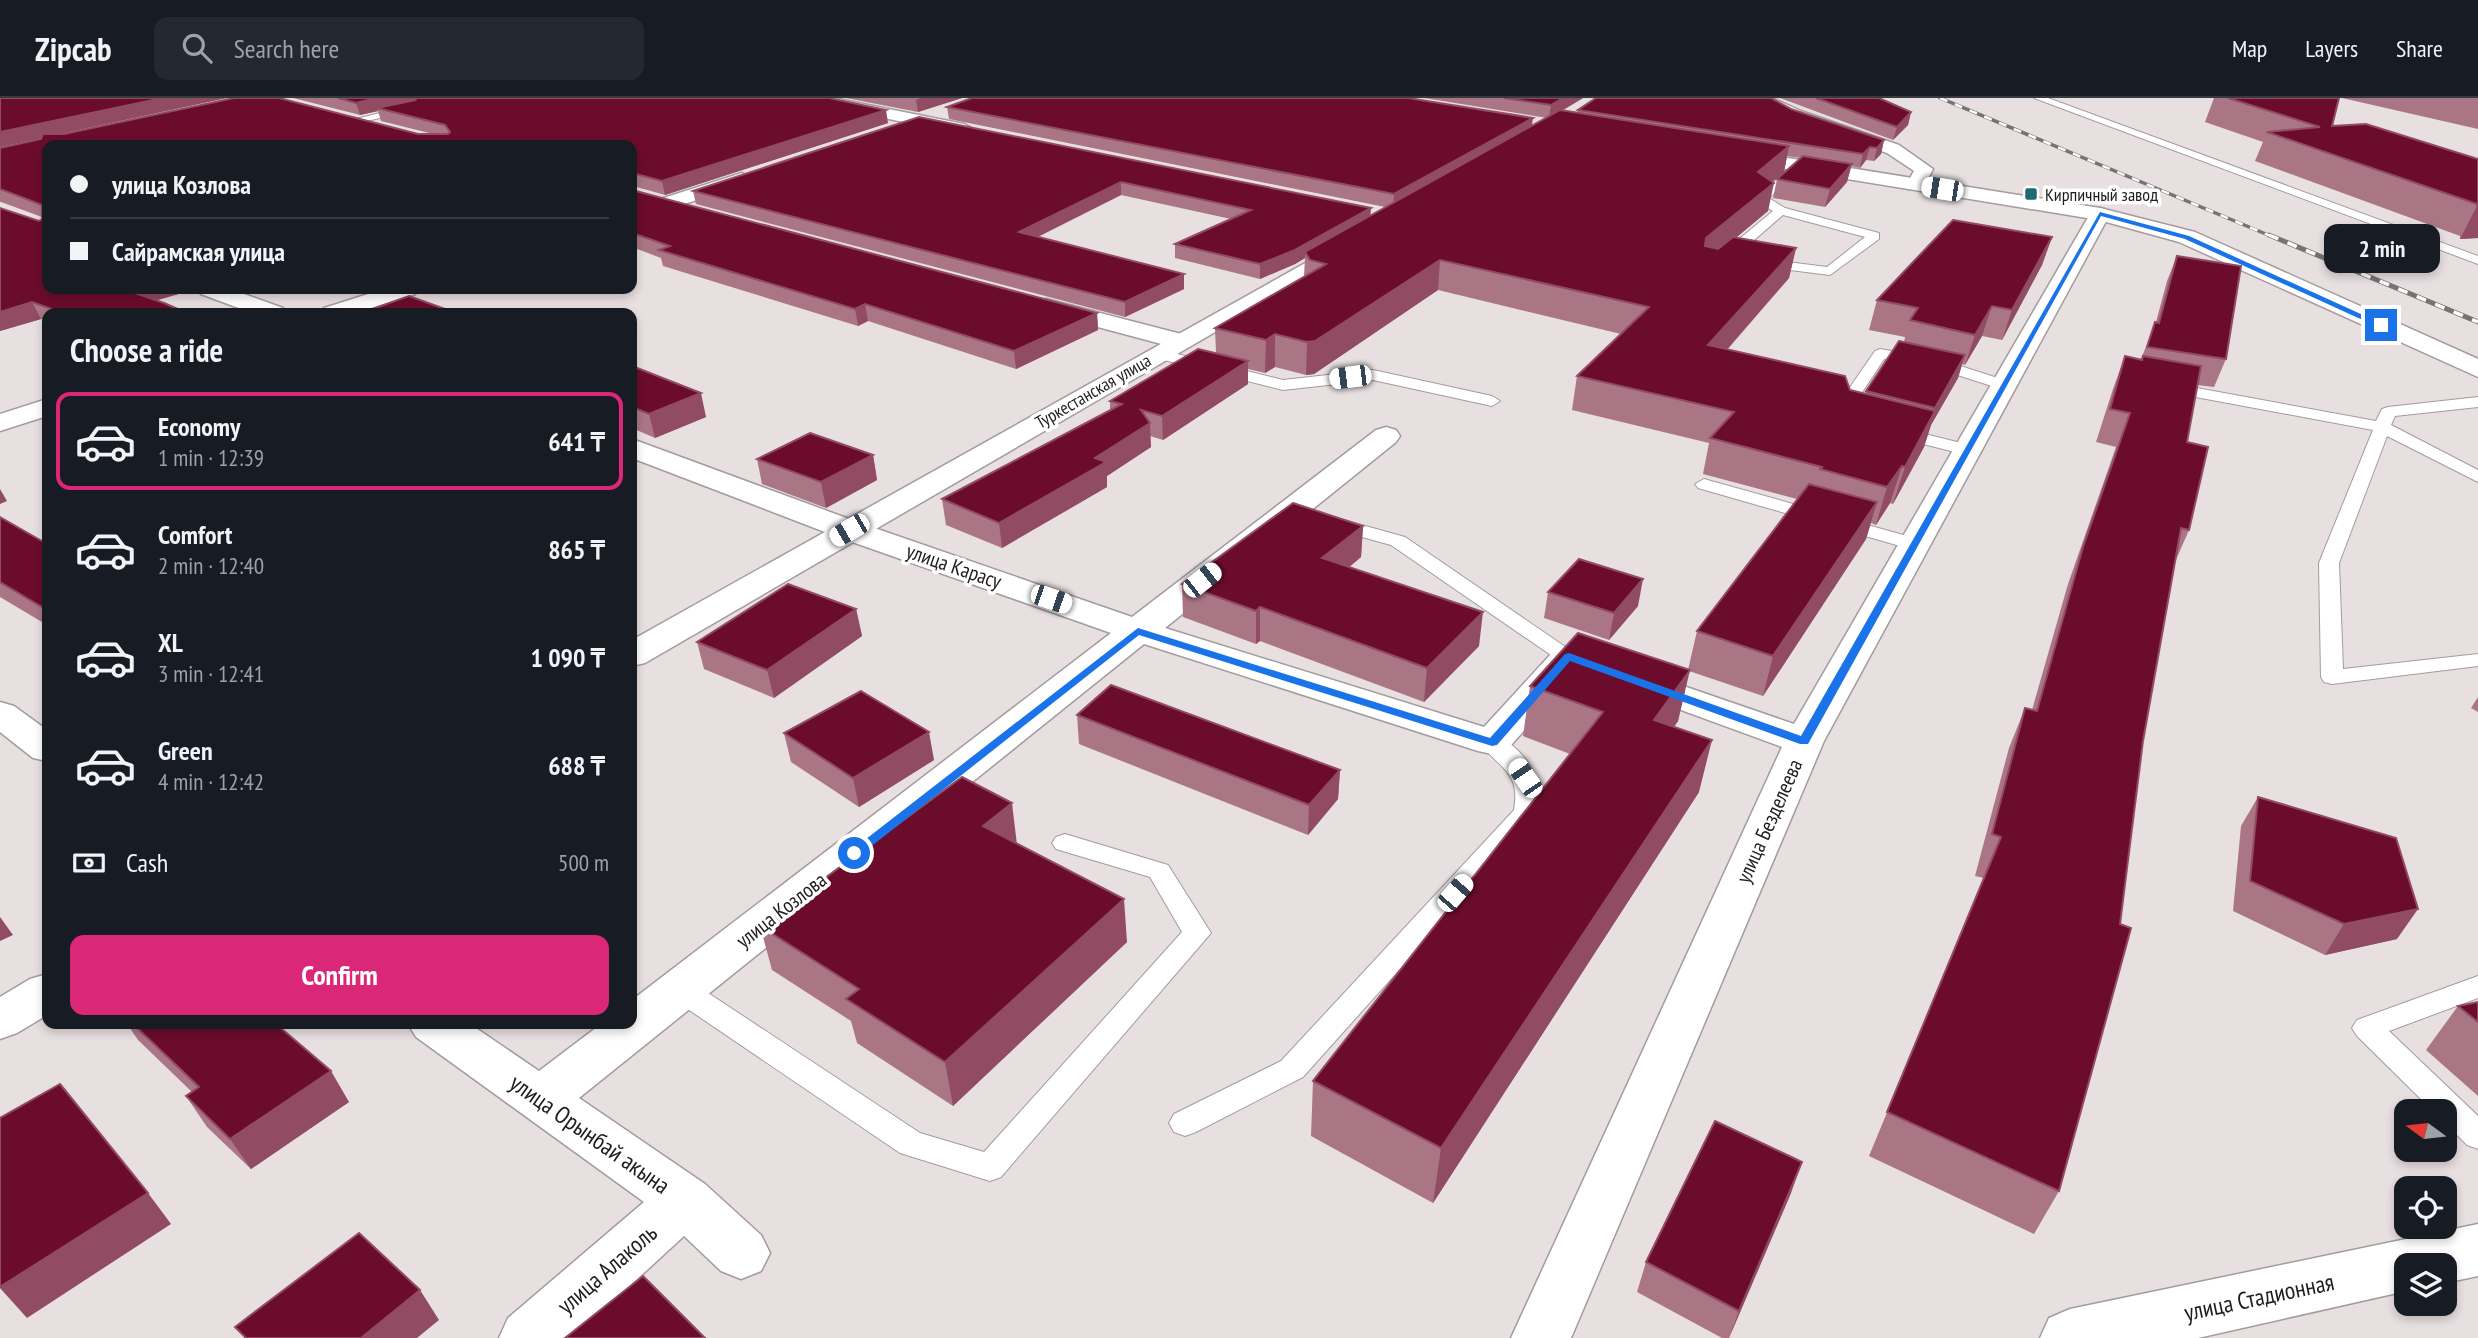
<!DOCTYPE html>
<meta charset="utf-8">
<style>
body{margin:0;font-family:"PT Sans Narrow",sans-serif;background:#242831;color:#f1f3f6;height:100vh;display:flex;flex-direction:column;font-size:26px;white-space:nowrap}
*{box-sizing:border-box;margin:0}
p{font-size:23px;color:#9ea1a6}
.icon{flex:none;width:38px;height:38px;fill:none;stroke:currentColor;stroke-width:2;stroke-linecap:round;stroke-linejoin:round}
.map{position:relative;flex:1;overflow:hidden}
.sheet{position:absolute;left:42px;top:210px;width:595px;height:721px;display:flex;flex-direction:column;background:#171b24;border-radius:14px;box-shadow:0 4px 10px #0003}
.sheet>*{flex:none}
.hud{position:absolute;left:42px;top:42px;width:595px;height:154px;border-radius:14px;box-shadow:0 4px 10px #0003;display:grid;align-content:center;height:154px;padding:0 28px;background:#171b24}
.needle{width:46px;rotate:285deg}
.buttons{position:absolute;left:2394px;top:1001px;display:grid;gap:14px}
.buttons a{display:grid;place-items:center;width:63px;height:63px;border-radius:14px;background:#171b24;box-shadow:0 4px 10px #0003;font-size:35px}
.end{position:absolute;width:32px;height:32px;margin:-16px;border:9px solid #1a73e8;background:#fff;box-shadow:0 0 0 4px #fff}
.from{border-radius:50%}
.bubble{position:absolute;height:49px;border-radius:14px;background:#171b24;box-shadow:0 4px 10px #0003;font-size:23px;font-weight:600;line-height:49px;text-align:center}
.car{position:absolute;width:21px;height:42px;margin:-21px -10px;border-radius:9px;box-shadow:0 0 5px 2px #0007;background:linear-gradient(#fff 24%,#345 0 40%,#fff 0 76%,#345 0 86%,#fff 0)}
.hud b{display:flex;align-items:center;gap:24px;height:66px;font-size:26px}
.hud b+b{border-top:2px solid #363941}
.hud i{width:18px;height:18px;background:#f1f3f6}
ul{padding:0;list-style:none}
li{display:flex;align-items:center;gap:21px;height:98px;margin:0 14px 10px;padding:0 14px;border:4px solid transparent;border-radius:14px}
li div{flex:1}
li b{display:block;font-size:26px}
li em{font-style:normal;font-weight:600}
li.on{border-color:#db2777}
li>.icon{width:63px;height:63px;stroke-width:1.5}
h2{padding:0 28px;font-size:32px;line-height:84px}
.pay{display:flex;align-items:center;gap:18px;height:77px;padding:0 28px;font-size:26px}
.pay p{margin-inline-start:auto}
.button{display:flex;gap:14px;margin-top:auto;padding:14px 28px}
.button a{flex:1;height:80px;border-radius:14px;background:#db2777;color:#fff;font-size:28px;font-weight:600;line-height:80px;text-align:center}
header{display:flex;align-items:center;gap:42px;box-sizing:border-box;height:98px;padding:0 35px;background:#171b24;border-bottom:2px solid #363941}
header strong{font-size:33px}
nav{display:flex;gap:38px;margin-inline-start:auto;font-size:24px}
.search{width:490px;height:63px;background:#242831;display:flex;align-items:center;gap:18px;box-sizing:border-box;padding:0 24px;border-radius:14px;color:#9ea1a6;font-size:26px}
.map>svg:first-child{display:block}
</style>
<header>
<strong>Zipcab</strong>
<div class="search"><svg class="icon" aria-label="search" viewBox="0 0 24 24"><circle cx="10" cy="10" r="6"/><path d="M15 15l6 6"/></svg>Search here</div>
<nav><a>Map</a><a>Layers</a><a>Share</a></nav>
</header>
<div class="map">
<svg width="2478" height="1240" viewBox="0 0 2478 1240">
<rect width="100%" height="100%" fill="#e8dfe0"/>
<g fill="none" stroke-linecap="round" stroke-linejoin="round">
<g stroke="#a49b9c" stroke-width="2">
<g id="service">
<polygon points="2034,0 2048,0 2478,158 2478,166"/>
<polygon points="408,8 412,9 412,13 353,26 348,23"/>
<polygon points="1798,65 1804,68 1802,70 1769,100 1785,110 1879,135 1879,141 1830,177 1759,168 1757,165 1764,161 1827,169 1865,139 1783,117 1730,163 1720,163 1720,157 1773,113 1757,104 1757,98"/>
<polygon points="1157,251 1283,282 1373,272 1492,298 1500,303 1492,308 1373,282 1283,292 1152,259 1149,256"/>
<polygon points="1880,251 1942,262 2010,284 2012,287 2004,292 1939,271 1884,261 1853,308 1855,320 1853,323 1841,323 1837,308 1875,253"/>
<polygon points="2164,284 2376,323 2382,311 2388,309 2478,299 2478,309 2395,318 2391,327 2478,372 2478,384 2387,338 2339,465 2343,571 2478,556 2478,568 2332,586 2324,584 2321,579 2319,465 2373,332 2158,292 2156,289"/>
<polygon points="1897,329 1973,348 1976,352 1967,357 1891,338 1889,334 1891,330"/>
<polygon points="1704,381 1921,442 1924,446 1914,452 1907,450 1698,390 1695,386"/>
<polygon points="1333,419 1405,439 1580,559 1577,564 1561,564 1391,447 1326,429 1324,425 1326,421"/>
<path d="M1492 637C1522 644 1553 691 1535 720L1303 979 1196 1034 1185 1038 1174 1034 1169 1025 1174 1016 1281 963 1514 712C1521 672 1498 671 1480 644L1484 639Z"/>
<polygon points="1065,736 1168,767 1211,835 1001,1079 990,1083 900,1055 670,899 666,891 670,883 680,880 690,883 920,1035 984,1054 1182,834 1150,779 1056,751 1052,745 1056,739"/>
<polygon points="2478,878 2478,900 2389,933 2478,1018 2478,1051 2467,1047 2445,1025 2445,1013 2433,1013 2357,938 2352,930 2357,922"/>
</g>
</g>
<g stroke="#a49b9c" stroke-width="3">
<g id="minor">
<polygon points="800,0 833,0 964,26 973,31 964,36 808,5"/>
<polygon points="1750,0 1772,0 1801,13 1899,47 1933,71 1923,91 1909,91 1906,87 1914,73 1887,55 1789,21"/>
<polygon points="742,75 752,81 749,85 632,123 632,110"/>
<polygon points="2100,110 2107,112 2110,116 1824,643 1571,1240 1511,1240 1782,649 1621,590 1615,582 1621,574 1634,571 1794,626 2090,116 2093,112"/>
<polygon points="197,191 230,191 283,210 286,215 252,215 201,196"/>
<polygon points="384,191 419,191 415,196 356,215 321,215 324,210"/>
<polygon points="1046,201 1189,238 1193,243 1189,248 1180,251 1038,213 1034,208 1038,203"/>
<polygon points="47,301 47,318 0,333 0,316"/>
<polygon points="1386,329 1396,332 1400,338 1396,344 1165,530 1484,629 1550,557 1563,554 1576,557 1581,565 1576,573 1506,653 1492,656 1478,653 1144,546 579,1000 705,1086 761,1137 770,1155 761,1173 741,1181 721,1173 684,1138 573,1240 499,1240 508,1220 644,1104 416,939 408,926 470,926 539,973 601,926 632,926 632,902 1111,535 838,439 632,360 632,341 860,425 1132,519 1376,332"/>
<polygon points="0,604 14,608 47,632 47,663 33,660 0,634"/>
<polygon points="2478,1126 2478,1178 2445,1185 2445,1167 2406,1167 2406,1193 2198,1240 2040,1240 2049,1220 2070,1211"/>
</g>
</g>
<g stroke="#a49b9c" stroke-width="3">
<g id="tertiary">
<polygon points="1350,140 1358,141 1361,146 1358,151 645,565 632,568 632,542"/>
<polygon points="47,876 47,917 17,935 0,941 0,899 30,881"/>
</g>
</g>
<g stroke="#a49b9c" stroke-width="3">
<polygon id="secondary" points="1732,51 2100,110 2195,134 2478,261 2478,279 2179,144 2099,122 1725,61 1723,57 1725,53"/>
</g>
<use href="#service" fill="#fff" fill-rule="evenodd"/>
<use href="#minor" fill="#fff" fill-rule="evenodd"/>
<use href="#tertiary" fill="#fff" fill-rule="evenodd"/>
<use href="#secondary" fill="#fff" fill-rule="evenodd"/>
<g stroke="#787272" stroke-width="3.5">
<polyline id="rail-far1" points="1940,0 2273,139"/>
</g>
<g stroke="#787272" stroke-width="5">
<polyline id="rail" points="2269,137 2478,224"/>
</g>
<use href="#rail-far1" stroke="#fff" stroke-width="2.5" stroke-dasharray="8" stroke-linecap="butt"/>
<use href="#rail" stroke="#fff" stroke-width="3.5" stroke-dasharray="10" stroke-linecap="butt"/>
</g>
<g fill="#aa7686">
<polygon points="0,0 59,36 433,36 381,23 378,13 360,17 293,0 829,0 888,25 665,97 633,88 632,89 632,47 47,191 196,191 156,202 187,215 47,215 47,223 41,221 0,233 39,123 42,121 42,119 1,104 0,104 0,50 41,41 42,40 0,49"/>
<polygon points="846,0 962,0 918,14"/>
<polygon points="1424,0 1583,0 1562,13 1577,15 1578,12 1791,11 1884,42 1881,56 1874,63 1866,62 1860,70 1851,68 1847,84 1825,109 1773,100 1777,81 1801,60 1787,58 1784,74 1772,84 1768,113 1736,139 1796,150 1789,180 1727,252 1850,292 1865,296 1866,293 1904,244 1905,239 1869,232 1877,202 2052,139 2042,167 2002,242 1982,238 1965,267 1962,266 1958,280 1931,327 1924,349 1893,406 1890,405 1876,427 1871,425 1866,441 1763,598 1689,573 1678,623 1674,629 1699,694 1433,1105 1311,1038 1313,983 1570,656 1523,638 1530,588 1688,572 1697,533 1797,401 1703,376 1709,345 1572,312 1577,278 1621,236 1438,192 1314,276 1306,277 1275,269 1265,275 1248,271 1248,286 1163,342 1150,338 1151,349 1107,378 1107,389 1002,450 946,427 942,401 1110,312 1110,303 1216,255 1215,230 1304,178 1305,160 1295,166 1260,181 1175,160 1175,146 1231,121 1121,97 1038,139 1184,191 1125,219 696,106 693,93 919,19 1370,118 1385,109 949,21 947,9 1532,28 1547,20"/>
<polygon points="1780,0 1879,0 1911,14 1908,27 1893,42"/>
<polygon points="2214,0 2339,0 2332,28 2478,61 2478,140 2460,141 2460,138 2255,63 2263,44 2205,24"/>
<polygon points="2342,0 2478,0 2478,31"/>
<polygon points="632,92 1097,215 1098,232 1016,271 868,223 858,228 663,168 661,160 632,149"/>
<polygon points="2177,158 2226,261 2214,289 2197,287 2187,344 2189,432 2175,464 2059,1093 2034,1136 1869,1058 1984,780 1975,778 2009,650 2025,610 2032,612 2068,486 2116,349 2096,344 2113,291 2125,258 2141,261 2156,224 2167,183"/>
<polygon points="632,268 706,319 655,340 632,330"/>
<polygon points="873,357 877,382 826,410 762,386 757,361"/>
<polygon points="0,419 47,446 47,527 0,499"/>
<polygon points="1363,428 1361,459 1349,469 1479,548 1424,604 1260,543 1256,546 1183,519 1182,486"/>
<polygon points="1548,494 1638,508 1609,542 1544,520"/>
<polygon points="856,511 862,538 774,600 704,571 697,544"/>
<polygon points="2478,599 2478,614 2471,610"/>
<polygon points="1077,617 1340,672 1338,701 1308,737 1079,646"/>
<polygon points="784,635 934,662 859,709 791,664"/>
<polygon points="2258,699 2397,841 2325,857 2233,813 2241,728"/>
<polygon points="1017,745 1127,844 953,1008 857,945 851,923 772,872 760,828"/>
<polygon points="2478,904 2478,998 2426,952 2458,908"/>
<polygon points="127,926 276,926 349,1004 251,1071 207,1029 186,998 192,994 138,942"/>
<polygon points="1791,1095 1729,1240 1722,1240 1637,1194 1646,1164"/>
</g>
<g fill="#914b63">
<polygon points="163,0 227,0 0,49 0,34"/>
<polygon points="377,0 415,0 416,5 377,10 378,13 360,17 356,5"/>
<polygon points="921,0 962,0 918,14 916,2"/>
<polygon points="1563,0 1583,0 1549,20 1551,7"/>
<polygon points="886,12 888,25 665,97 662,83"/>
<polygon points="1911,14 1908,27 1893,42 1897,29"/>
<polygon points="1533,20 1531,33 1393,111 1394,96"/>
<polygon points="1884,42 1881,56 1874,63 1877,50"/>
<polygon points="1789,48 1784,74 1752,101 1758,74"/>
<polygon points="1870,49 1866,62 1860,70 1863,56"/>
<polygon points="1852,66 1847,84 1825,109 1830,91"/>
<polygon points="1121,84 1121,97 1021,147 1019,134"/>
<polygon points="1774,85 1768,113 1700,170 1706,140"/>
<polygon points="2477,108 2478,108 2478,140 2460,141"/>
<polygon points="1371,110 1370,124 1305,154 1305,160 1295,166 1260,181 1260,166"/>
<polygon points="2052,139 2042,167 2002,242 2012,212"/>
<polygon points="1796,150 1789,180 1701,281 1708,247"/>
<polygon points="1440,162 1438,192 1314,276 1306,277 1307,244"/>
<polygon points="1184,176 1184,191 1125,219 1125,204"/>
<polygon points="131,191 196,191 134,209 126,192"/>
<polygon points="32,204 41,221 0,233 0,214"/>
<polygon points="865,206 868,223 858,228 855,211"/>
<polygon points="1992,208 1982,238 1965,267 1975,237"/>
<polygon points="1097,215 1098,232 1016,271 1014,253"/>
<polygon points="1275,236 1275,269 1265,275 1266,242"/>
<polygon points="1965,257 1958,280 1931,327 1924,349 1893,406 1905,369 1932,320 1935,310"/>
<polygon points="1248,263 1248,286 1163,342 1162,318"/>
<polygon points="701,295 706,319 655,340 649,316"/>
<polygon points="1150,325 1151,349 1107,378 1107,389 1002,450 999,425 1095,360"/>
<polygon points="873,357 877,382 826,410 821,384"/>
<polygon points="1902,368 1890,405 1876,427 1887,389"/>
<polygon points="0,391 7,403 0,406"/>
<polygon points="1877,404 1866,441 1763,598 1773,558"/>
<polygon points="1363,428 1361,459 1321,493 1322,460"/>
<polygon points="1643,481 1638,508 1609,542 1614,515"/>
<polygon points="1260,509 1260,543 1256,546 1256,513"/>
<polygon points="856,511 862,538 774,600 767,572"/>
<polygon points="1483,514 1479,548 1424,604 1427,570"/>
<polygon points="1690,572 1678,623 1643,673 1654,622"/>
<polygon points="929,634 934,662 859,709 853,680"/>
<polygon points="1712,642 1699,694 1433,1105 1441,1050"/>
<polygon points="1340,672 1338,701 1308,737 1309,707"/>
<polygon points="1012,705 1017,747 983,728"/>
<polygon points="1124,801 1127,844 953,1008 945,964"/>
<polygon points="2418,811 2397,841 2325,857 2344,826"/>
<polygon points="0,819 13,837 0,843"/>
<polygon points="331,973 349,1004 251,1071 230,1041"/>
<polygon points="1802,1064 1791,1095 1729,1240 1739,1213"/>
<polygon points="148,1095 171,1126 27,1220 0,1190 0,1189"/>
<polygon points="420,1192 439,1222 417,1240 361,1240"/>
</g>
<g fill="#6c0c2d" stroke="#914b63" stroke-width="2">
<polygon points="0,0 163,0 0,34"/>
<polygon points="234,0 279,0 418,36 448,36 450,34 445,27 377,10 415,2 417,0 829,0 886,12 662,83 632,75 632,47 47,47 47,191 131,191 126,192 164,205 187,215 63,215 32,204 0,214 0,110 39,123 42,121 42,107 0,91 0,50 41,41 43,36 64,36"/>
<polygon points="338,0 377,0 356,5"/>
<polygon points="972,0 1408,0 1533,20 1394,96 947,9"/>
<polygon points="1504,0 1563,0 1551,7"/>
<polygon points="1596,0 1771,0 1791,11 1884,42 1877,50 1870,49 1863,56 1578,12"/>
<polygon points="1816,0 1879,0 1911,14 1897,29"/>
<polygon points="2228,0 2339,0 2332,28 2366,26 2478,61 2478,108 2477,108 2477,106 2267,34 2320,29"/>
<polygon points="1560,12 1789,48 1758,74 1774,85 1712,135 1706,140 1705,148 1718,151 1733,139 1796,150 1708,247 1845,278 1850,292 1935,313 1905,369 1902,368 1887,389 1820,371 1822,369 1710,340 1734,314 1577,278 1649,209 1440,162 1315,243 1307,244 1275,236 1266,242 1215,230 1326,166 1310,162 1305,154"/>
<polygon points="919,19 1371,110 1295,152 1260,166 1175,146 1251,112 1121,84 1019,134 1184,176 1125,204 693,93"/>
<polygon points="1803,58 1852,66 1830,91 1777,81"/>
<polygon points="632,92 1097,215 1014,253 865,206 855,211 659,152 670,148 632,135"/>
<polygon points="1953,122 2052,139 2012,212 1992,208 1975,237 1910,222 1918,210 1877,202"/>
<polygon points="2177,158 2241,168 2226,261 2147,249 2155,224 2159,225"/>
<polygon points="409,198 456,215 361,215"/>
<polygon points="1899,243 1965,257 1935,310 1866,293"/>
<polygon points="1198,251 1248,263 1162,318 1141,312 1150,325 1095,360 1106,364 999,425 942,401 1122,306 1110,303"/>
<polygon points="2125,258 2142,262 2143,258 2201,268 2187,344 2208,349 2189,432 2181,430 2143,643 2120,826 2131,830 2059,1093 1887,1014 2001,739 1992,736 2025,610 2037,613 2083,449 2130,315 2110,311"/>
<polygon points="632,268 701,295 649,316 632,309"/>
<polygon points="810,335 873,357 821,384 757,361"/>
<polygon points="1809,386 1877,404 1773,558 1697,533"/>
<polygon points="1293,405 1363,428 1322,460 1483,514 1427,570 1260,509 1256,513 1182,486"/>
<polygon points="0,419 47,446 47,512 0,484"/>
<polygon points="1579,461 1643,481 1614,515 1548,494"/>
<polygon points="788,486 856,511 767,572 697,544"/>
<polygon points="1578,535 1690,572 1654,622 1712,642 1441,1050 1313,983 1603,614 1530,588"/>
<polygon points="1111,587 1340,672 1309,707 1077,617"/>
<polygon points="861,593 929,634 853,680 784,635"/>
<polygon points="962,679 1012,705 983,728 1124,801 945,964 846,901 859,891 760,828"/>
<polygon points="2258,699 2396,740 2418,811 2344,826 2250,783"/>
<polygon points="2478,904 2478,924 2458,908"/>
<polygon points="133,926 276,926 331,973 230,1041 186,998 199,989"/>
<polygon points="60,986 148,1095 0,1189 0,1020"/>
<polygon points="1715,1023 1802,1064 1739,1213 1646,1164"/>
<polygon points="359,1135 420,1192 361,1240 246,1240 235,1229"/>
<polygon points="643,1178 705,1240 565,1240"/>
</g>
<polygon fill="#1a73e8" points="2100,114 2189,138 2385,227 2378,229 2185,141 2101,118 1808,646 1800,646 1570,563 1497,647 1492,648 1139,537 859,758 854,759 848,755 1138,530 1490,640 1565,556 1569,555 1801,638"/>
<rect fill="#1f6a72" stroke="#fff" stroke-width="2.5" x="2024" y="89" width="14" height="14" rx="3.5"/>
<g text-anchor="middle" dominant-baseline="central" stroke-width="7" stroke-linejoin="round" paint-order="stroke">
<g font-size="18" fill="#1f1c1c" stroke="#fff" text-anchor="start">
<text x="2045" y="96">Кирпичный завод</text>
</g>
<g font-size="18" fill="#1f1c1c" stroke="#fff">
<text transform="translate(1093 293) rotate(-30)">Туркестанская улица</text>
</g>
<g font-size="21" fill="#1f1c1c" stroke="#fff">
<text transform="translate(954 468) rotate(19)">улица Карасу</text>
<text transform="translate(1769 723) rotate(-66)">улица Безделеева</text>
<text transform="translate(781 812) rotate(-38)">улица Козлова</text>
</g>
<g font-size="24" fill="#1f1c1c" stroke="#fff">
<text transform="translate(590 1036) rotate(35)">улица Орынбай акына</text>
<text transform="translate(607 1171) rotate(-41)">улица Алаколь</text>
<text transform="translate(2259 1199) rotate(-12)">улица Стадионная</text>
</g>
</g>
</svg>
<div class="buttons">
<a><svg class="needle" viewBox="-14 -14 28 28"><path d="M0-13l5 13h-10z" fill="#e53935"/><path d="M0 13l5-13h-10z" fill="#9ea1a6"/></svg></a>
<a><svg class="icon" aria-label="locate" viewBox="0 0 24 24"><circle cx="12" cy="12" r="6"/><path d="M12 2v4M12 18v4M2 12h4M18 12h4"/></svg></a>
<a><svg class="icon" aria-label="layers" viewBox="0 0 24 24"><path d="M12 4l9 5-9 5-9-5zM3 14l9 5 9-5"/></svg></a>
</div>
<i class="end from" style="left:854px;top:755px"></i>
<i class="end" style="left:2381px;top:227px"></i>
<div class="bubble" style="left:2324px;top:126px;width:116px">2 min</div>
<i class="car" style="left:1942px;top:91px;rotate:279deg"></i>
<i class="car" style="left:1350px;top:279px;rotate:263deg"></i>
<i class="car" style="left:849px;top:432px;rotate:240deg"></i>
<i class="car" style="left:1202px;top:482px;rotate:52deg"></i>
<i class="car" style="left:1051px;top:501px;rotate:109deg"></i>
<i class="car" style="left:1525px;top:680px;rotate:326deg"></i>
<i class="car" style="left:1455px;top:795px;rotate:41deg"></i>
<div class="hud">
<b><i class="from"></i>улица Козлова</b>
<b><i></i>Сайрамская улица</b>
</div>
<section class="sheet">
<h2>Choose a ride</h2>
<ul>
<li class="on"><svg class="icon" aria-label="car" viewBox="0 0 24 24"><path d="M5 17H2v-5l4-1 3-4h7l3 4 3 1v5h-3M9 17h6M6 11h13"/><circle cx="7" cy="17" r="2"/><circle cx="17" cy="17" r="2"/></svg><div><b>Economy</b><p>1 min · 12:39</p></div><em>641 ₸</em></li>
<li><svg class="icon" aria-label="car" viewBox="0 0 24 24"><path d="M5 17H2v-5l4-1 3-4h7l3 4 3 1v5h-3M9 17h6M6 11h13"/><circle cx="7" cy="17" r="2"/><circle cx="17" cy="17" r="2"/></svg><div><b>Comfort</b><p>2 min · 12:40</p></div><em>865 ₸</em></li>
<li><svg class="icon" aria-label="car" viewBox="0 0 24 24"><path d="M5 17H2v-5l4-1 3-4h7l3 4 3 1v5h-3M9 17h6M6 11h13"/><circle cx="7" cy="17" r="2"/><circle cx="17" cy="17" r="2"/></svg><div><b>XL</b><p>3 min · 12:41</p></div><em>1 090 ₸</em></li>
<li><svg class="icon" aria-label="car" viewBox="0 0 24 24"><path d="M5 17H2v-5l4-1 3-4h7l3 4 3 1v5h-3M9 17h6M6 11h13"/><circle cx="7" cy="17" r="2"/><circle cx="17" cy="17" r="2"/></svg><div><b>Green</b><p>4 min · 12:42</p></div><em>688 ₸</em></li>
</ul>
<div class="pay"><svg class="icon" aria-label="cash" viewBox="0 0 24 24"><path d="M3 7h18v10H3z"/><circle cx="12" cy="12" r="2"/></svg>Cash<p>500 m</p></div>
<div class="button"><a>Confirm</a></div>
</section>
</div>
